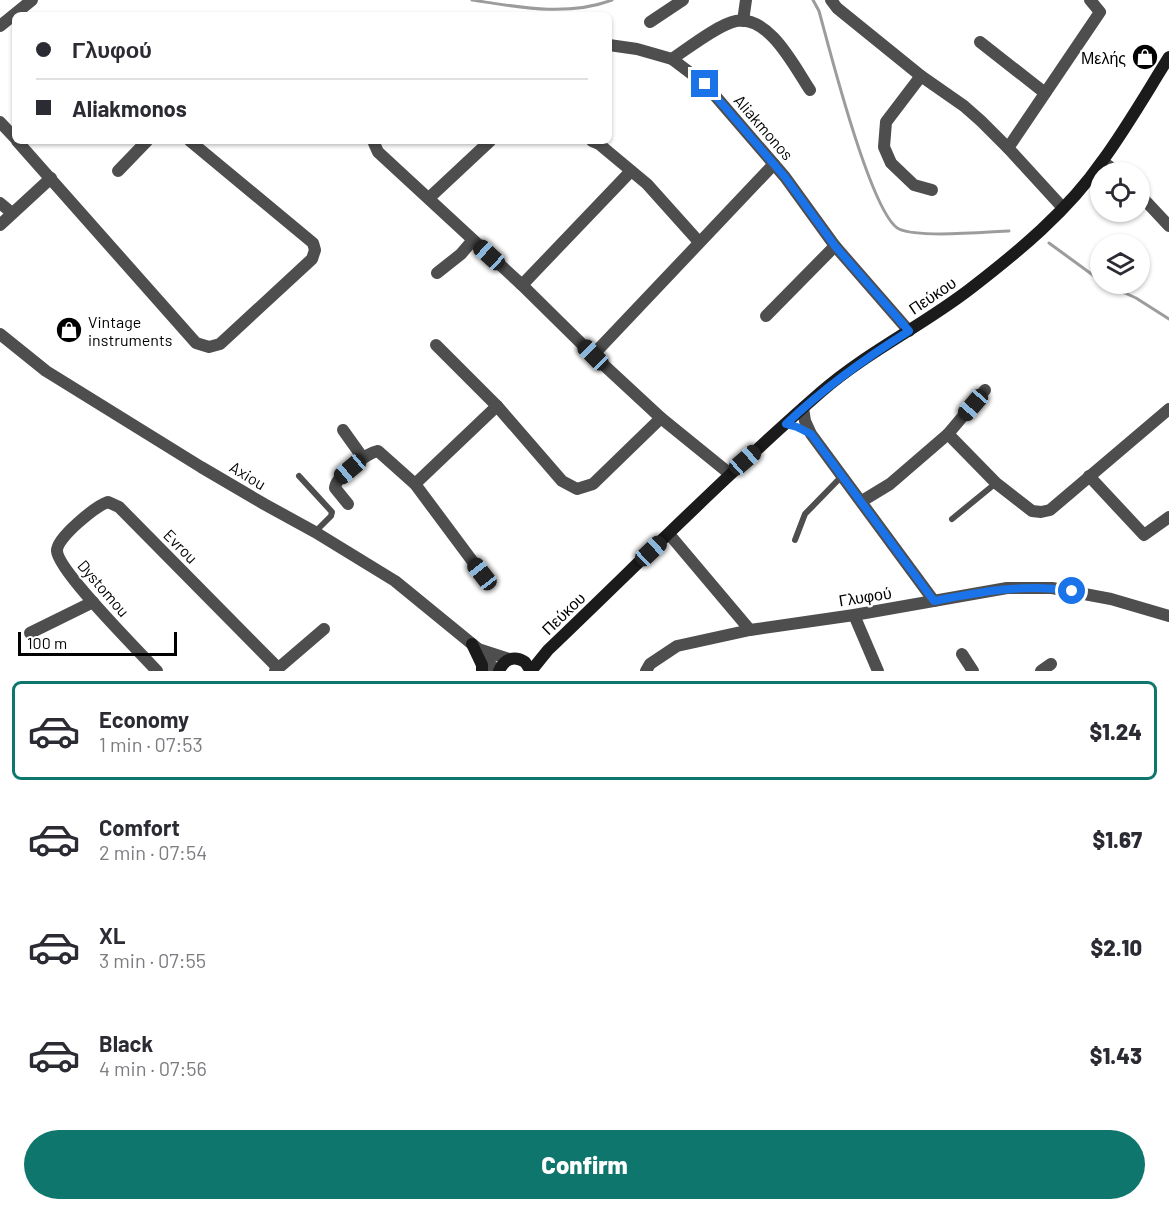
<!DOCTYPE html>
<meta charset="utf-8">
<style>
body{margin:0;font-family:Barlow,sans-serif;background:#f7f7f7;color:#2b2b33;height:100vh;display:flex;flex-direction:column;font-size:22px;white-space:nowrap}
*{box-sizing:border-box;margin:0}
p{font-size:20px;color:#7c7c81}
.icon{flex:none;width:33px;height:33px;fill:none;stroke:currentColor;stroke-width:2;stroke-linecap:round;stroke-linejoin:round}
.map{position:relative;height:671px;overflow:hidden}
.details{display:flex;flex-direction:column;background:#fff;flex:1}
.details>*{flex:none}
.guide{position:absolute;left:12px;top:12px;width:600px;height:132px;border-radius:9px;box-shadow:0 2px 4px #0004;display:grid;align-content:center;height:132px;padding:0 24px;background:#fff}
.tools{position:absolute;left:1090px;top:162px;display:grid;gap:12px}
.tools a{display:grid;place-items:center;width:60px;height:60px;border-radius:50%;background:#fff;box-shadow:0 2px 4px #0004;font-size:30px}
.scale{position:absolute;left:18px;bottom:15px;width:159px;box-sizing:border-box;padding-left:6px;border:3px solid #000;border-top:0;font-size:16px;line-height:21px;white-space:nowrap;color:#000;-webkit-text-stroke:4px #fff;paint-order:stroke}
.end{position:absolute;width:27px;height:27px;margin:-14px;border:8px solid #1a73e8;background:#fff;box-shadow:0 0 0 3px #fff}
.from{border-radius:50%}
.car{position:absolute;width:18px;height:36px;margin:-18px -9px;border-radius:8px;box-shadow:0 0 4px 2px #0007;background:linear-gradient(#222 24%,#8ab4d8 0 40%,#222 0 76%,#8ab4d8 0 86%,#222 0)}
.guide b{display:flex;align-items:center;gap:21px;height:57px;font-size:22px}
.guide b+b{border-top:2px solid #e1e1e2}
.guide i{width:15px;height:15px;background:#2b2b33}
ul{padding:10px 0 0;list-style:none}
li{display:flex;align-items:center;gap:18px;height:99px;margin:0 12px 9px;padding:0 12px;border:3px solid transparent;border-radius:9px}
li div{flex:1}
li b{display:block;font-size:22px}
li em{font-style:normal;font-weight:800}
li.current{border-color:#0f766e}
li>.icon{width:54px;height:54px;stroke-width:1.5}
.cta{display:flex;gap:12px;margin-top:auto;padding:12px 24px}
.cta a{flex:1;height:69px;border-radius:36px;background:#0f766e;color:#fff;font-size:24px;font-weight:800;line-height:69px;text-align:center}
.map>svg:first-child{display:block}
</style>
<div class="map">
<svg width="1169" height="671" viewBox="0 0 1169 671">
<rect width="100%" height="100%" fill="#fff"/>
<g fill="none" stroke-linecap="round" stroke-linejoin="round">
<g stroke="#9c9c9c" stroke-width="3">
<path d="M472 0C518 7 567 17 612 0"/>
<path d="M813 0 819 11C829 47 871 215 899 229 918 238 985 232 1009 231"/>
<polyline points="1049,243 1101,281"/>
<polyline points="1105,284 1136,298 1169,319"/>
</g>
<g stroke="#4e4e4e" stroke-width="6">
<polyline points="299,476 332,512 331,516 315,532"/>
<polyline points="952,519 996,483"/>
<polyline points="795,540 805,514 842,476"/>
</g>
<g stroke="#4e4e4e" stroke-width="12">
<polyline points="831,0 837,8 921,76 964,106 981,121 1008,148 1063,208"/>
<polyline points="743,21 746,0"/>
<polyline points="650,22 683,0"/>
<polyline points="0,26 32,0"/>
<polyline points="980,42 1045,93"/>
<polyline points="609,45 637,49 672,59 705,84 785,177 835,246 909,331"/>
<path d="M672 59C687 49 719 24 736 21 769 15 794 66 810 90"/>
<polyline points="921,76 886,122 884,147 891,163 914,185 932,190"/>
<polyline points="0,122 15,138"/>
<polyline points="17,141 196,343 209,347 220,344 312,259 315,250 313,243 190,141"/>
<polyline points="375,141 374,143 378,152 522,285 593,355 661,418 730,474"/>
<polyline points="592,141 599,144 647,184 699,242"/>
<polyline points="1008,148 1100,12 1090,0"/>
<polyline points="1103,162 1117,172"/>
<polyline points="118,171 147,141"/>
<polyline points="1140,195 1169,226"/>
<polyline points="429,198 490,141"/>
<polyline points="0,203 12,213"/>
<polyline points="0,225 51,178"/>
<polyline points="437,273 461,254 473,240"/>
<polyline points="522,285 631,171"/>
<polyline points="766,316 835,246"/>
<polyline points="0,334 46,371 201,467 264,504 315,532 395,581 477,648 496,671"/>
<polyline points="436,345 497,406 562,481 577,489 593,484 661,418"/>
<polyline points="593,355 774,164"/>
<polyline points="803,408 805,421 811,434 934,601"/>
<polyline points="343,430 363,458"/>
<polyline points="948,434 996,483 1032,511 1041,512 1050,510 1169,409"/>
<polyline points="1089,476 1144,535 1169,517"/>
<polyline points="415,484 497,406"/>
<polyline points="862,501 890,484 948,434 985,390"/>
<path d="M348 504 335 488C336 476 367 453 378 451L415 484 482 574"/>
<polyline points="669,534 750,630"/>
<polyline points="854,615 878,671"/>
<polyline points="30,633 93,602"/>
<polyline points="478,649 509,659"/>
<polyline points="962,654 973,671"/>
<path d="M157 671C139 651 58 571 57 551 56 538 96 506 108 502L119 507 278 668"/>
<polyline points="275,671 324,629"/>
<polyline points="646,671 650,664 677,646 750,630 854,615 1007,588 1052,588 1111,599 1169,616"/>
<polyline points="1041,671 1051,664"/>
</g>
<g stroke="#1b1b1b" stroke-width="12">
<polyline points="472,644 482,665 482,671"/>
<path d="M499 671C504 659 514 655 525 662L531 671"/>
<path d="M531 671 548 650C639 563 727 474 821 392 867 352 922 326 970 289 1018 252 1068 211 1103 160 1127 127 1147 92 1169 57"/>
</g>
</g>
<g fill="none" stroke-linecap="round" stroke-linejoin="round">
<path stroke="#1a73e8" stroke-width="8" d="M705 84 785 177 835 246 909 331C864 359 824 388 786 424L797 427 811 434 934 601C980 592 1025 583 1072 591"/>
</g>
<defs>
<g id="shop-disc" transform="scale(1.35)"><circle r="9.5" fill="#000" stroke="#fff"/><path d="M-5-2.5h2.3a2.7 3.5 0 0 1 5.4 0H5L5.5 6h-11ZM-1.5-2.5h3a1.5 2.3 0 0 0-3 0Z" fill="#fff"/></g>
</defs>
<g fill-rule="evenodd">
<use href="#shop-disc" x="1145" y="57"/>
<use href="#shop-disc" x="69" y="330"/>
</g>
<g text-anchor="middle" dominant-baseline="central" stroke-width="4.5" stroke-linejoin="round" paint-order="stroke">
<g font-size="16" fill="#000" stroke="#fff" text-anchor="end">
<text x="1126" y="57">Μελής</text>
<text x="88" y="321" text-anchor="start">Vintage<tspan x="88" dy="18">instruments</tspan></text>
</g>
<g font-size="16" fill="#000" stroke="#fff">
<text transform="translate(764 127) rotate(49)">Aliakmonos</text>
<text transform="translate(932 295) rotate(-34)">Πεύκου</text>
<text transform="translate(248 475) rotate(31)">Axiou</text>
<text transform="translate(181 546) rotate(45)">Evrou</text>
<text transform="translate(104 588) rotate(49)">Dystomou</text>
<text transform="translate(865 596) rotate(-9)">Γλυφού</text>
<text transform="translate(563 613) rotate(-44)">Πεύκου</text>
</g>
</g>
</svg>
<div class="tools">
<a><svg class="icon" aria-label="locate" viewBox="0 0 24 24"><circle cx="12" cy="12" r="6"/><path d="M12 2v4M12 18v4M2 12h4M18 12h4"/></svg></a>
<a><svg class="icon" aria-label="layers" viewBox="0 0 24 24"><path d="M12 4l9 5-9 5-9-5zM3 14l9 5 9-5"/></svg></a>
</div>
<div class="scale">100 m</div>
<i class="end from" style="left:1072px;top:591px"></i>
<i class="end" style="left:705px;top:84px"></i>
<i class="car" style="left:489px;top:255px;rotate:312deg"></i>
<i class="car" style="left:593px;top:355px;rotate:315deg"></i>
<i class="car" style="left:973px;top:405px;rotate:221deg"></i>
<i class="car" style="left:745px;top:460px;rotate:49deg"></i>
<i class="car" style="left:350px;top:469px;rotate:230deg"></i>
<i class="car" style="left:651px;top:551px;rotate:47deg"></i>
<i class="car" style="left:482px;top:574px;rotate:322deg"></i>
<div class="guide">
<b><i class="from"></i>Γλυφού</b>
<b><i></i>Aliakmonos</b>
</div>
</div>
<section class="details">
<ul>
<li class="current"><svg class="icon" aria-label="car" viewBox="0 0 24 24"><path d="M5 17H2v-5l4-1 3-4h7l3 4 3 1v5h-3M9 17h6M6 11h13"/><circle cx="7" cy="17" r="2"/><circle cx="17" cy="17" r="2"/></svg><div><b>Economy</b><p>1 min · 07:53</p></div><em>$1.24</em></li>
<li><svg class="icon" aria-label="car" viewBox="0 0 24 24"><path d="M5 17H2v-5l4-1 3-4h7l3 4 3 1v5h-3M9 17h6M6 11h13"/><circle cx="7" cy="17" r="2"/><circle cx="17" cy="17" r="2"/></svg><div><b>Comfort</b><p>2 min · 07:54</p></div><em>$1.67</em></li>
<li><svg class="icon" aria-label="car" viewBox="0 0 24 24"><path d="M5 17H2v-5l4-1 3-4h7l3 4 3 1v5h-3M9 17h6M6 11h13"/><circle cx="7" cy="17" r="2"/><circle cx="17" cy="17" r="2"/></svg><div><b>XL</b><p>3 min · 07:55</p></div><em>$2.10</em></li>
<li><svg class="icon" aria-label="car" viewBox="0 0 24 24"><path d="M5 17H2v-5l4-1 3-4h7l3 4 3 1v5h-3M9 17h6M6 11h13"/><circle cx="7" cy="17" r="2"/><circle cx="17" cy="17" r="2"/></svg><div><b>Black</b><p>4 min · 07:56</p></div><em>$1.43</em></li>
</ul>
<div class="cta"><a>Confirm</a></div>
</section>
